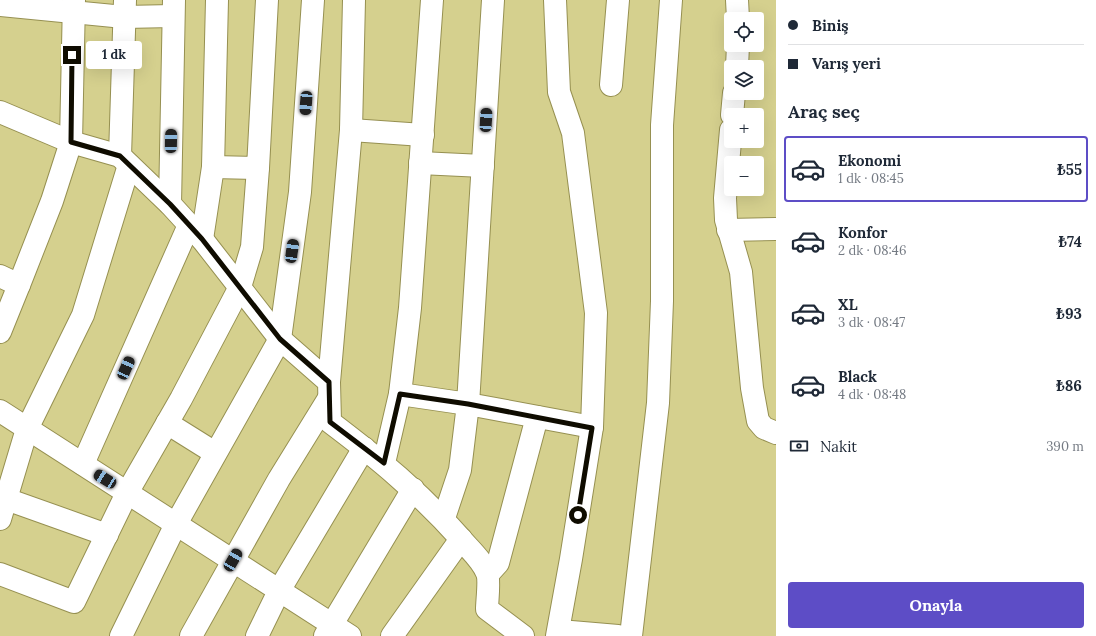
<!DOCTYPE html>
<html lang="tr">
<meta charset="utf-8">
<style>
body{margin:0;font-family:Lora,serif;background:#f6f6f7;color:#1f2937;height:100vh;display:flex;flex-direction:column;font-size:15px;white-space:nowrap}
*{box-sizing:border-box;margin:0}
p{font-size:13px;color:#747a83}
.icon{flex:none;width:22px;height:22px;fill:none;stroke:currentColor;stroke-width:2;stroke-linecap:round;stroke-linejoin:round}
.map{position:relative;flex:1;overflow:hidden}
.panel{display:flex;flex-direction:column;background:#fff;width:320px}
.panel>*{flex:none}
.guide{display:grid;align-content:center;height:88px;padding:0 12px;background:#fff}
.controls{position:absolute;left:724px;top:12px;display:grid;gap:8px}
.controls a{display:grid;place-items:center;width:40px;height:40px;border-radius:4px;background:#fff;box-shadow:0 4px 16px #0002;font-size:20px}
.end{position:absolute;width:18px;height:18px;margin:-9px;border:5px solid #0f0c00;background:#fff;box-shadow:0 0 0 2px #fff}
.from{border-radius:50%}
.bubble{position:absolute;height:28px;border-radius:4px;background:#fff;box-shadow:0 4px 16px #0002;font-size:13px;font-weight:800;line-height:28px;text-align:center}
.car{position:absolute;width:12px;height:24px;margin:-12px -6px;border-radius:5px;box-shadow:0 0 3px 1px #0007;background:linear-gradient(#222 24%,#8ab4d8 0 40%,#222 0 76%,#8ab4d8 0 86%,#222 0)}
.guide b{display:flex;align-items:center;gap:14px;height:38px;font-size:15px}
.guide b+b{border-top:1px solid #e0e1e3}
.guide i{width:10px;height:10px;background:#1f2937}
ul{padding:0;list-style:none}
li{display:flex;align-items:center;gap:12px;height:66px;margin:0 8px 6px;padding:0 4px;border:2px solid transparent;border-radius:4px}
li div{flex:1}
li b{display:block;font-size:15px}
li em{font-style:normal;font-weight:800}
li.current{border-color:#5d4dc6}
li>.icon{width:36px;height:36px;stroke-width:1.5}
h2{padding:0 12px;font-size:18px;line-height:48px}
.pay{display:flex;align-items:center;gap:10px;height:44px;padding:0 12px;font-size:15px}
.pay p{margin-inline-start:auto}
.cta{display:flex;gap:8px;margin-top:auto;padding:8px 12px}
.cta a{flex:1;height:46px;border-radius:4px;background:#5d4dc6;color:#fff;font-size:16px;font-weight:800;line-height:46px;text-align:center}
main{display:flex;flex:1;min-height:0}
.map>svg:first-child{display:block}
</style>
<main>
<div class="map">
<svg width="776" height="636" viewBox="0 0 776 636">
<rect width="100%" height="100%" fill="#d5d08e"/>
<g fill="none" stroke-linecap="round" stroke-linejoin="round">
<g stroke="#969051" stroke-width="24">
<g id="minor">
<polyline points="555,0 559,92 573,133 596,313 592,427 571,559 557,636"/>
<polyline points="737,0 738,19"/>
<polyline points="0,5 124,17 173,16"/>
<polyline points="737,67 738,45"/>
<polyline points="611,85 618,0"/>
<path d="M0 112 71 142 120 156 170 204 202 239 280 339 329 382 330 422C379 459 420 493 461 539 470 550 482 560 487 573 490 580 487 601 487 609L523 636"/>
<polyline points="732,115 734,93"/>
<polyline points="351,130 423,135"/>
<polyline points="731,130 725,198 726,220 741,272 752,388 758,421 764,428 776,433"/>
<polyline points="120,156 125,0"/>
<polyline points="420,163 483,166"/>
<polyline points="213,167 258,168 267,0"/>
<polyline points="170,204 174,0"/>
<polyline points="728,230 776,229"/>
<polyline points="202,239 213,167 217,0"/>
<polyline points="0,276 19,285 52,201 71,142 74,0"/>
<polyline points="0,332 19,285"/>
<polyline points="329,382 351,130 354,0"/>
<polyline points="400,394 468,404 493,0"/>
<polyline points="0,411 350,636"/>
<polyline points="167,423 215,453"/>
<polyline points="384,463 400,394 410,308 432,0"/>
<polyline points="83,464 189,225"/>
<polyline points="6,499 107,535"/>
<polyline points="444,518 460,470 468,404 592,427"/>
<polyline points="0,519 27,429 83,315 129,165"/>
<polyline points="0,574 74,602 127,493 181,399 240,287 252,247 258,168"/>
<polyline points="488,574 498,563 537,417"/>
<polyline points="121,636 176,524 280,339 300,192 313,0"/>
<polyline points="191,636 279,479 329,398"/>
<polyline points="257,636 280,589 364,448"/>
<polyline points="325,636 413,489"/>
<polyline points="392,636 461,539"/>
<polyline points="563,636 571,632 618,636"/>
<polyline points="631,636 658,403 662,301 662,125 671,0"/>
</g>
</g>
<use href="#minor" stroke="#fff" stroke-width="22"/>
</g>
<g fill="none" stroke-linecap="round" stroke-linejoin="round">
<polyline stroke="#0f0c00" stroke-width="5" points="72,55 71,142 120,156 170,204 202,239 280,339 329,382 330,422 384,463 400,394 468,404 592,428 578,515"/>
</g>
</svg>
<div class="controls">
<a><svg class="icon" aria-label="locate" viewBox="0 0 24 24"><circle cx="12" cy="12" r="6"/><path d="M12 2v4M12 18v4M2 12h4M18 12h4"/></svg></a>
<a><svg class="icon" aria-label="layers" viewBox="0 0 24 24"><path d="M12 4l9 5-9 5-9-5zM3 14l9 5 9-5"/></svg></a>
<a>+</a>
<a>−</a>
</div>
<i class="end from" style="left:578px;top:515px"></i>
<i class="end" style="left:72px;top:55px"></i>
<div class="bubble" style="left:86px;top:41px;width:56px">1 dk</div>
<i class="car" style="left:306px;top:103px;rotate:184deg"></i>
<i class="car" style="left:486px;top:120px;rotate:3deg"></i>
<i class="car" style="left:171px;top:141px;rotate:1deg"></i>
<i class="car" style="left:292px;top:251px;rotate:8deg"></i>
<i class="car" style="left:126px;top:368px;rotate:24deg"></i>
<i class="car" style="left:105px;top:479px;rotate:302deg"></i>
<i class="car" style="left:233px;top:560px;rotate:30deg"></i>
</div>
<section class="panel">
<div class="guide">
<b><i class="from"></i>Biniş</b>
<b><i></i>Varış yeri</b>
</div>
<h2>Araç seç</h2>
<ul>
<li class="current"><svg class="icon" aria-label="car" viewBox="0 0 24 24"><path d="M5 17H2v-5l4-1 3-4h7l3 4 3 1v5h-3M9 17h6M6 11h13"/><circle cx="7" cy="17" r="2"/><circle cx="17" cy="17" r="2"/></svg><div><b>Ekonomi</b><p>1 dk · 08:45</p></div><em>₺55</em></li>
<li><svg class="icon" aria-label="car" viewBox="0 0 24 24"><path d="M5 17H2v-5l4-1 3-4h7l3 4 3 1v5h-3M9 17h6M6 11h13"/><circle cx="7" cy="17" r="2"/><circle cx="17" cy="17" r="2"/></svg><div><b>Konfor</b><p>2 dk · 08:46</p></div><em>₺74</em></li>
<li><svg class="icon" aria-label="car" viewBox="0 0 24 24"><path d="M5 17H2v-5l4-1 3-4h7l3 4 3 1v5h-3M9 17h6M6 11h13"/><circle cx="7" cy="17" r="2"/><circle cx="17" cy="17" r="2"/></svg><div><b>XL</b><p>3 dk · 08:47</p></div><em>₺93</em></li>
<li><svg class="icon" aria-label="car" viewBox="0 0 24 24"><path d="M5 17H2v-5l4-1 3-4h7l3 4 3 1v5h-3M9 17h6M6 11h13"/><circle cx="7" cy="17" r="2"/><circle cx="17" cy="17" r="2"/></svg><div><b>Black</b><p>4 dk · 08:48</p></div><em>₺86</em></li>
</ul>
<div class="pay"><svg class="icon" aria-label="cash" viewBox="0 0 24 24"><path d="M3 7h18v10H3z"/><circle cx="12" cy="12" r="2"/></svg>Nakit<p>390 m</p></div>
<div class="cta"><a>Onayla</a></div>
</section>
</main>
